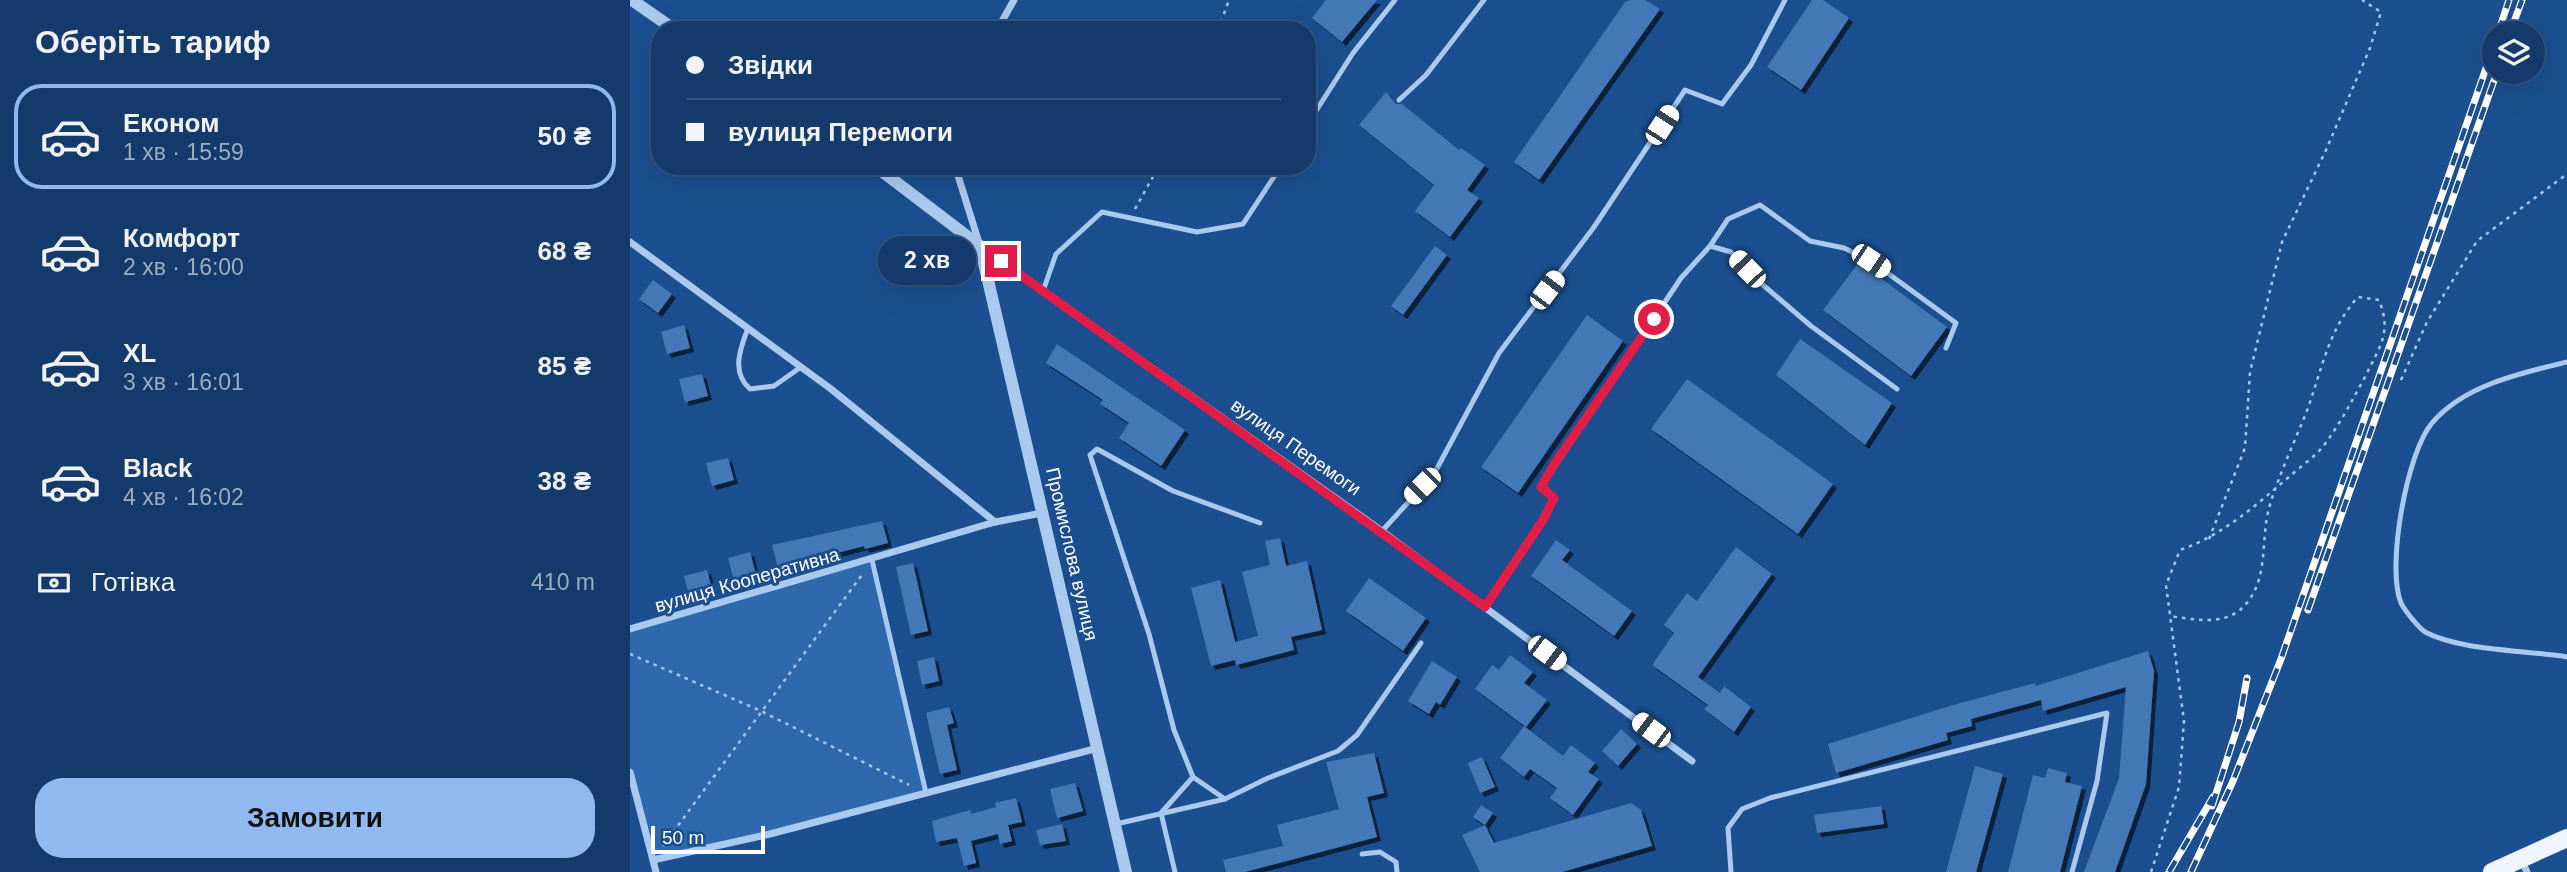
<!DOCTYPE html>
<html lang="uk">
<meta charset="utf-8">
<style>
body{margin:0;font-family:Arial,sans-serif;background:#1d4271;color:#f1f3f6;height:100vh;display:flex;flex-direction:column;font-size:26px;white-space:nowrap}
*{box-sizing:border-box;margin:0}
p{font-size:23px;color:#9dadc1}
.icon{flex:none;width:38px;height:38px;fill:none;stroke:currentColor;stroke-width:2;stroke-linecap:round;stroke-linejoin:round}
.map{position:relative;flex:1;overflow:hidden}
.sheet{display:flex;flex-direction:column;background:#143b6b;width:630px}
.sheet>*{flex:none}
.guide{position:absolute;left:21px;top:21px;width:665px;height:154px;border-radius:28px;box-shadow:0 7px 28px #0002,0 0 0 2px #33557e;display:grid;align-content:center;height:154px;padding:0 35px;background:#143b6b}
.tools{position:absolute;left:1852px;top:21px;display:grid;gap:14px}
.tools a{display:grid;place-items:center;width:63px;height:63px;border-radius:50%;background:#143b6b;box-shadow:0 7px 28px #0002,0 0 0 2px #33557e;font-size:35px}
.scale{position:absolute;left:21px;bottom:18px;width:114px;box-sizing:border-box;padding-left:7px;border:4px solid #fff;border-top:0;font-size:19px;line-height:24px;white-space:nowrap;color:#fff;-webkit-text-stroke:5px #1b4f8f;paint-order:stroke}
.end{position:absolute;width:32px;height:32px;margin:-16px;border:9px solid #e11d48;background:#fff;box-shadow:0 0 0 4px #fff}
.from{border-radius:50%}
.bubble{position:absolute;height:49px;border-radius:24px;background:#143b6b;box-shadow:0 7px 28px #0002,0 0 0 2px #33557e;font-size:23px;font-weight:800;line-height:49px;text-align:center}
.car{position:absolute;width:21px;height:42px;margin:-21px -10px;border-radius:9px;box-shadow:0 0 5px 2px #0007;background:linear-gradient(#fff 24%,#345 0 40%,#fff 0 76%,#345 0 86%,#fff 0)}
.guide b{display:flex;align-items:center;gap:24px;height:66px;font-size:26px}
.guide b+b{border-top:2px solid #33557e}
.guide i{width:18px;height:18px;background:#f1f3f6}
ul{padding:0;list-style:none}
li{display:flex;align-items:center;gap:21px;height:105px;margin:0 14px 10px;padding:0 21px;border:4px solid transparent;border-radius:28px}
li div{flex:1}
li b{display:block;font-size:26px}
li em{font-style:normal;font-weight:800}
li.active{border-color:#90b9f0}
li>.icon{width:63px;height:63px;stroke-width:1.5}
h2{padding:0 35px;font-size:32px;line-height:84px}
.pay{display:flex;align-items:center;gap:18px;height:77px;padding:0 35px;font-size:26px}
.pay p{margin-inline-start:auto}
.button{display:flex;gap:14px;margin-top:auto;padding:14px 35px}
.button a{flex:1;height:80px;border-radius:28px;background:#90b9f0;color:#111;font-size:28px;font-weight:800;line-height:80px;text-align:center}
main{display:flex;flex:1;min-height:0}
.map>svg:first-child{display:block}
</style>
<main>
<section class="sheet">
<h2>Оберіть тариф</h2>
<ul>
<li class="active"><svg class="icon" aria-label="car" viewBox="0 0 24 24"><path d="M5 17H2v-5l4-1 3-4h7l3 4 3 1v5h-3M9 17h6M6 11h13"/><circle cx="7" cy="17" r="2"/><circle cx="17" cy="17" r="2"/></svg><div><b>Економ</b><p>1 хв · 15:59</p></div><em>50 ₴</em></li>
<li><svg class="icon" aria-label="car" viewBox="0 0 24 24"><path d="M5 17H2v-5l4-1 3-4h7l3 4 3 1v5h-3M9 17h6M6 11h13"/><circle cx="7" cy="17" r="2"/><circle cx="17" cy="17" r="2"/></svg><div><b>Комфорт</b><p>2 хв · 16:00</p></div><em>68 ₴</em></li>
<li><svg class="icon" aria-label="car" viewBox="0 0 24 24"><path d="M5 17H2v-5l4-1 3-4h7l3 4 3 1v5h-3M9 17h6M6 11h13"/><circle cx="7" cy="17" r="2"/><circle cx="17" cy="17" r="2"/></svg><div><b>XL</b><p>3 хв · 16:01</p></div><em>85 ₴</em></li>
<li><svg class="icon" aria-label="car" viewBox="0 0 24 24"><path d="M5 17H2v-5l4-1 3-4h7l3 4 3 1v5h-3M9 17h6M6 11h13"/><circle cx="7" cy="17" r="2"/><circle cx="17" cy="17" r="2"/></svg><div><b>Black</b><p>4 хв · 16:02</p></div><em>38 ₴</em></li>
</ul>
<div class="pay"><svg class="icon" aria-label="cash" viewBox="0 0 24 24"><path d="M3 7h18v10H3z"/><circle cx="12" cy="12" r="2"/></svg>Готівка<p>410 m</p></div>
<div class="button"><a>Замовити</a></div>
</section>
<div class="map">
<svg width="1937" height="872" viewBox="0 0 1937 872">
<defs>
<filter id="shadow"><feDropShadow dx="4" dy="4" stdDeviation="0" flood-color="#0009"/></filter>
</defs>
<rect width="100%" height="100%" fill="#1b4f8f"/>
<polygon fill="#2e69ad" points="242,560 296,793 23,860 0,772 0,629"/>
<g fill="#4478b7" filter="url(#shadow)">
<polygon points="696,0 747,0 712,42 682,18"/>
<polygon points="1000,0 1015,0 1030,9 909,180 884,162 995,2"/>
<polygon points="1182,0 1193,0 1219,18 1171,90 1137,67"/>
<polygon points="756,92 766,104 772,104 829,150 831,148 855,165 837,190 849,198 820,237 785,211 804,185 729,125"/>
<polygon points="805,246 817,255 773,315 761,306"/>
<polygon points="1229,262 1317,327 1281,376 1193,310"/>
<polygon points="23,280 42,294 28,313 9,299"/>
<polygon points="957,315 993,341 888,493 851,467"/>
<polygon points="54,325 60,348 37,354 31,332"/>
<polygon points="1170,339 1262,403 1235,445 1146,375"/>
<polygon points="427,344 555,430 531,466 489,438 499,423 470,404 473,400 416,363"/>
<polygon points="72,374 78,396 55,402 49,379"/>
<polygon points="1057,379 1203,484 1168,534 1021,429"/>
<polygon points="98,458 104,480 82,486 76,463"/>
<polygon points="252,521 258,543 235,549 234,546 148,568 142,545"/>
<polygon points="650,538 656,566 677,561 692,630 661,637 664,650 606,665 605,660 581,666 561,588 590,580 605,642 628,636 612,572 640,565 635,541"/>
<polygon points="926,540 940,550 932,560 1002,611 984,636 901,576"/>
<polygon points="1106,547 1142,574 1068,677 1090,693 1094,686 1121,707 1104,732 1074,709 1078,705 1022,665 1044,633 1034,625 1057,593 1067,601"/>
<polygon points="120,552 126,575 104,581 98,558"/>
<polygon points="283,563 298,631 281,635 266,567"/>
<polygon points="77,570 83,593 60,599 54,576"/>
<polygon points="739,578 796,618 773,651 716,611"/>
<polygon points="1518,651 1524,671 1516,784 1485,872 1454,872 1489,778 1496,687 1413,711 1411,700 1341,719 1342,726 1316,733 1318,740 1206,773 1198,744 1323,705 1405,683 1406,686"/>
<polygon points="880,655 903,672 894,683 917,700 896,727 845,689 862,665 869,670"/>
<polygon points="304,657 309,681 292,685 287,661"/>
<polygon points="802,661 827,677 810,705 806,702 799,714 778,701"/>
<polygon points="319,707 324,723 317,725 327,770 310,774 296,713"/>
<polygon points="894,726 933,756 941,745 965,763 958,772 969,779 943,815 920,798 927,788 900,769 894,777 870,758"/>
<polygon points="991,729 1007,744 988,766 972,751"/>
<polygon points="744,753 754,793 737,797 747,837 615,872 596,872 593,860 653,846 647,825 709,809 696,762"/>
<polygon points="852,757 865,787 850,793 838,763"/>
<polygon points="1345,766 1373,774 1346,872 1316,872"/>
<polygon points="1418,768 1437,773 1435,782 1452,786 1430,872 1378,872 1403,775 1415,778"/>
<polygon points="445,783 453,811 427,818 420,789"/>
<polygon points="386,798 392,822 378,825 382,841 370,844 368,834 341,841 346,863 334,866 327,838 306,842 302,821 340,810 341,814 366,807 365,803"/>
<polygon points="1001,803 1011,810 1022,846 932,872 850,872 832,835 855,825 864,843"/>
<polygon points="851,805 863,813 855,825 843,817"/>
<polygon points="1251,806 1254,824 1187,833 1184,815"/>
<polygon points="432,824 436,841 410,845 406,830"/>
</g>
<g fill="none" stroke-linecap="round" stroke-linejoin="round">
<g stroke="#a9c9ee" stroke-width="2.5" stroke-dasharray="3.5 5" stroke-linecap="butt">
<polyline points="588,30 599,0"/>
<polyline points="505,209 529,166"/>
<polyline points="1771,380 1797,322 1847,241 1937,174"/>
<polyline points="1579,539 1615,448 1620,372 1652,242 1696,150 1740,48 1751,12 1732,0"/>
<polyline points="0,654 131,711 279,785"/>
<polyline points="33,846 234,572"/>
<path d="M1521 872 1549 787 1554 721 1536 585 1550 550C1593 535 1625 506 1660 476 1671 466 1686 456 1695 444 1711 422 1723 399 1736 375 1750 346 1762 333 1749 300L1728 297C1699 329 1692 368 1678 408 1665 441 1649 474 1639 508 1630 541 1640 583 1611 609 1592 626 1562 619 1539 616"/>
</g>
<g stroke="#a9c9ee" stroke-width="5">
<polyline points="769,100 796,75 854,0"/>
<polyline points="677,125 723,53 765,0"/>
<polyline points="1080,246 1101,252 1133,285 1181,326 1267,389"/>
<polyline points="413,291 426,254 472,212 567,232 613,224 651,166"/>
<path d="M118 328C110 349 101 372 120 389L144 386 171 367"/>
<path d="M1937 362C1891 373 1834 385 1802 423 1777 452 1756 567 1771 603 1775 611 1789 628 1795 632 1831 651 1896 650 1937 657"/>
<polyline points="752,531 804,474 869,353 964,227 1055,90 1092,104 1121,65 1155,0"/>
<polyline points="242,560 296,793"/>
<polyline points="855,607 913,520 924,498 911,487 1051,278 1080,246 1098,219 1130,205 1180,241 1214,248 1241,261 1326,323 1316,348"/>
<polyline points="595,799 563,777 544,730 519,634 460,455 467,449 543,491 630,523"/>
<polyline points="486,824 595,799 638,778 708,751 727,735 791,643"/>
<polyline points="732,854 750,852 766,862 767,872"/>
<polyline points="545,872 531,813 563,777"/>
<polyline points="1101,872 1098,828 1112,809 1140,798 1477,713 1467,781 1442,872"/>
</g>
<g stroke="#a9c9ee" stroke-width="7">
<polyline points="367,30 384,0"/>
<polyline points="325,166 350,246 752,531 1062,761"/>
<polyline points="0,242 201,389 365,522"/>
<polyline points="0,629 365,522 412,513"/>
<polyline points="0,772 26,872"/>
<polyline points="1891,859 1897,872"/>
<polyline points="23,860 140,834 468,748"/>
</g>
<g stroke="#a9c9ee" stroke-width="12">
<polyline points="2,0 45,30"/>
<polyline points="245,166 350,246 496,872"/>
</g>
<polyline stroke="#f0f6ff" stroke-width="18" points="1862,872 1937,838"/>
<g stroke="#fff" stroke-width="7">
<g id="rail">
<polyline points="1868,33 1879,0"/>
<polyline points="1880,33 1892,0"/>
<polyline points="1678,610 1867,72"/>
<polyline points="1582,806 1609,722 1617,678"/>
<polyline points="1539,872 1583,797"/>
<polyline points="1561,872 1603,781 1651,659 1864,45"/>
</g>
</g>
<use href="#rail" stroke="#1b4f8f" stroke-width="4.5" stroke-dasharray="13" stroke-linecap="butt"/>
</g>
<g fill="none" stroke-linecap="round" stroke-linejoin="round">
<polyline stroke="#e11d48" stroke-width="9" points="371,261 855,607 913,520 924,498 911,487 925,463 1024,319"/>
</g>
<g text-anchor="middle" dominant-baseline="central" stroke-width="6" stroke-linejoin="round" paint-order="stroke">
<g font-size="19" fill="#fff" stroke="#1b4f8f">
<text transform="translate(666 447) rotate(35)">вулиця Перемоги</text>
<text transform="translate(442 554) rotate(77)">Промислова вулиця</text>
<text transform="translate(117 580) rotate(-16)">вулиця Кооперативна</text>
</g>
</g>
</svg>
<div class="tools">
<a><svg class="icon" aria-label="layers" viewBox="0 0 24 24"><path d="M12 4l9 5-9 5-9-5zM3 14l9 5 9-5"/></svg></a>
</div>
<div class="scale">50 m</div>
<i class="end from" style="left:1024px;top:319px"></i>
<i class="end" style="left:371px;top:261px"></i>
<div class="bubble" style="left:248px;top:236px;width:98px">2 хв</div>
<i class="car" style="left:1032px;top:125px;rotate:33deg"></i>
<i class="car" style="left:1241px;top:261px;rotate:124deg"></i>
<i class="car" style="left:1117px;top:269px;rotate:316deg"></i>
<i class="car" style="left:917px;top:290px;rotate:37deg"></i>
<i class="car" style="left:792px;top:486px;rotate:225deg"></i>
<i class="car" style="left:917px;top:653px;rotate:127deg"></i>
<i class="car" style="left:1021px;top:730px;rotate:307deg"></i>
<div class="guide">
<b><i class="from"></i>Звідки</b>
<b><i></i>вулиця Перемоги</b>
</div>
</div>
</main>
